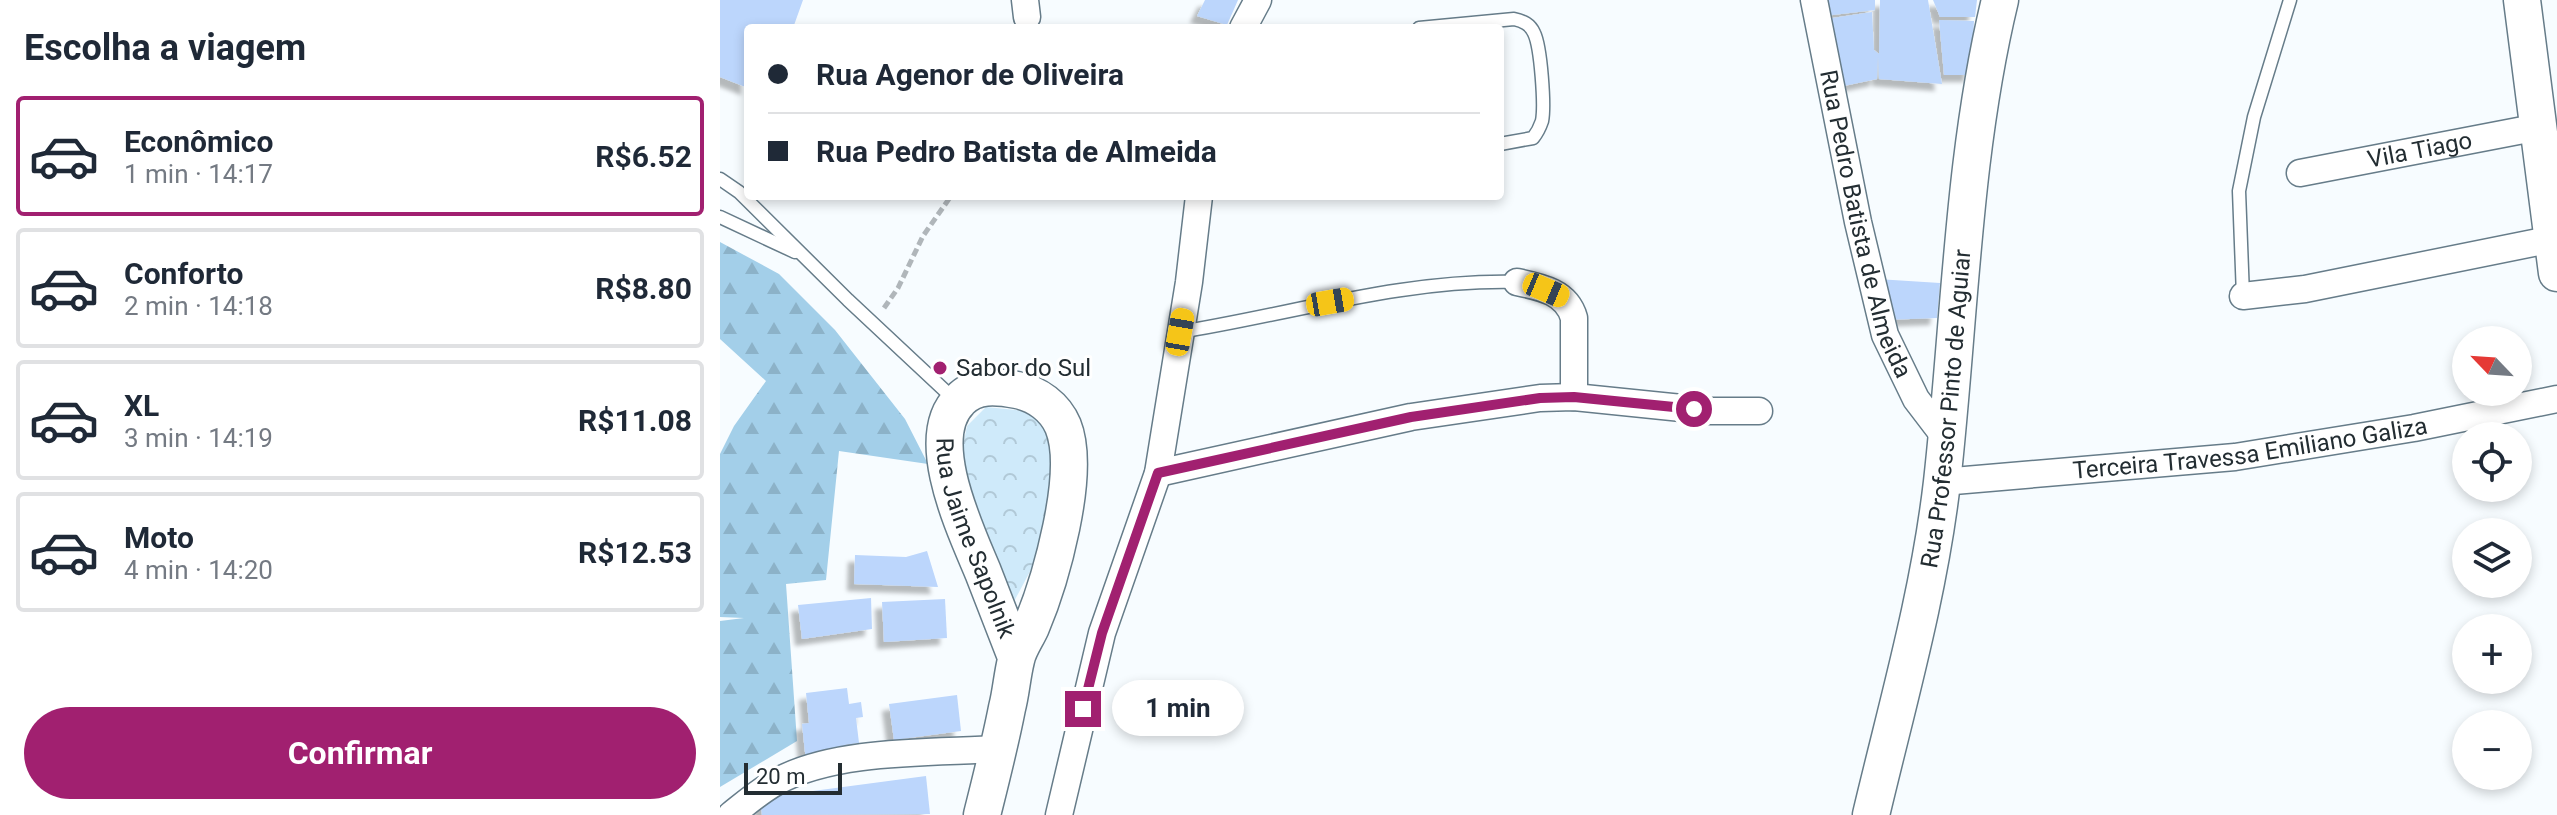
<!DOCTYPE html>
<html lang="pt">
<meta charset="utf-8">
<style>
body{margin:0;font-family:Roboto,sans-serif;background:#f6f6f7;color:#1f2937;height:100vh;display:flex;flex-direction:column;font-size:30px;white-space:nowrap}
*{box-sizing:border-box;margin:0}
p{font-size:26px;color:#747a83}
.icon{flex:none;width:44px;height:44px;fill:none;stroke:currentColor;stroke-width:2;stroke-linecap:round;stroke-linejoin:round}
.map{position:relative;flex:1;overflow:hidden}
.panel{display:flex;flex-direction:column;background:#fff;width:720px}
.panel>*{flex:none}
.banner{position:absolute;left:24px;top:24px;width:760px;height:176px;border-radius:8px;box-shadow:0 4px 12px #0003;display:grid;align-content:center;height:176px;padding:0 24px;background:#fff}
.needle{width:52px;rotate:295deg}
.buttons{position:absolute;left:1732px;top:326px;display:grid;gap:16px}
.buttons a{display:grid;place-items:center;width:80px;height:80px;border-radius:50%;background:#fff;box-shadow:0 4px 12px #0003;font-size:40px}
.scale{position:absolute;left:24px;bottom:20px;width:98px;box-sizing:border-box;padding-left:8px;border:4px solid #232d32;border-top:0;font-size:22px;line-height:28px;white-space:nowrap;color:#232d32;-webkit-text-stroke:6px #fff;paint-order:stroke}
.end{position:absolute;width:36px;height:36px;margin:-18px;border:10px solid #a12070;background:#fff;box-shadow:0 0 0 4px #fff}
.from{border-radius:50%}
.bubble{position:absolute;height:56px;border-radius:28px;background:#fff;box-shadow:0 4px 12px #0003;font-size:26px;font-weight:700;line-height:56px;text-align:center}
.car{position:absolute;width:24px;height:48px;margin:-24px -12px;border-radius:10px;box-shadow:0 0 6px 2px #0007;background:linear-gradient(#f5c518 24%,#345 0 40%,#f5c518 0 76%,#345 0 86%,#f5c518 0)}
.banner b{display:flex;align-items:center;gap:28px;height:76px;font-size:30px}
.banner b+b{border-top:2px solid #e0e1e3}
.banner i{width:20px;height:20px;background:#1f2937}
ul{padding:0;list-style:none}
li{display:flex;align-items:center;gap:24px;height:120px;margin:0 16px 12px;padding:0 8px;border:4px solid #e0e1e3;border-radius:8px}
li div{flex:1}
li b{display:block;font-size:30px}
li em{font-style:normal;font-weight:700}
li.selected{border-color:#a12070}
li>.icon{width:72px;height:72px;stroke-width:1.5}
h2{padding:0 24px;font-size:36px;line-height:96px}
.button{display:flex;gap:16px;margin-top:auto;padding:16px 24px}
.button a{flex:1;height:92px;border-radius:48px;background:#a12070;color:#fff;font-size:32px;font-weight:700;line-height:92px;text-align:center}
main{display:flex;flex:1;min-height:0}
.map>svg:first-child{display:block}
</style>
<main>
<section class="panel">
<h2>Escolha a viagem</h2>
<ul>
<li class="selected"><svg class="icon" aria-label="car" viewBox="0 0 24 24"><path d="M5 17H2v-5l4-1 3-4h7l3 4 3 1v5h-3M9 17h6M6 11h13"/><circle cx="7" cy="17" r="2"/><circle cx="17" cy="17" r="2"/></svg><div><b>Econômico</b><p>1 min · 14:17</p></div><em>R$6.52</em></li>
<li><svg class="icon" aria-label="car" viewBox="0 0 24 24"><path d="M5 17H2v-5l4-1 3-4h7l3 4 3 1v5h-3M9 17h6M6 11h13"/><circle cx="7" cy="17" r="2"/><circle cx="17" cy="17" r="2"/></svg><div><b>Conforto</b><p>2 min · 14:18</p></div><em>R$8.80</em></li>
<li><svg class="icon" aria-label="car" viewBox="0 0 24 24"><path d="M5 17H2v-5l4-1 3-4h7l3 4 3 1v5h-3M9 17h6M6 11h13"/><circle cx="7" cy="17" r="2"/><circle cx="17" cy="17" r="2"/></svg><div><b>XL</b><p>3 min · 14:19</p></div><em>R$11.08</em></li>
<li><svg class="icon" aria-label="car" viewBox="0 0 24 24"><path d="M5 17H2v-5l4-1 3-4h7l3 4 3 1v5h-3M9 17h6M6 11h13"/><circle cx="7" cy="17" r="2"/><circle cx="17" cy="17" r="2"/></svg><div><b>Moto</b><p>4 min · 14:20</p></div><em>R$12.53</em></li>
</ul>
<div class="button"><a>Confirmar</a></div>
</section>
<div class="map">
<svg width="1837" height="815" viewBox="0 0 1837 815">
<defs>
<pattern id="forest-firs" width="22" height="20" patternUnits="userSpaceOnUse" patternTransform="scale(2)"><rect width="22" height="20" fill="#a3cfe9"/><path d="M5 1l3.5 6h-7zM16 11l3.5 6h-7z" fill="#8cb2c8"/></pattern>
<pattern id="park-crowns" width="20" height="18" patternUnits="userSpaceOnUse" patternTransform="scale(2)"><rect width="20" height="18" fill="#cfeafa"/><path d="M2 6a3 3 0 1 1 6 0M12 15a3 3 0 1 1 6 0" fill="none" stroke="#b1c9d7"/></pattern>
<filter id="shadow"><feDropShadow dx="-7" dy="7" stdDeviation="2" flood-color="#0004"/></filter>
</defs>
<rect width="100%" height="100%" fill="#f7fcff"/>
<polygon fill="url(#forest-firs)" points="0,242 59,274 115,330 185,419 208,464 119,451 106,580 66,584 77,741 0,787 0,621 24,618 0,617 0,454 14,426 46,381 0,339"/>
<polygon fill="url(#park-crowns)" points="266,407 296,410 324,416 342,466 314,564 290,609 239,466 247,426"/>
<g fill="#bcd6fc" filter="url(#shadow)">
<polygon points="0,0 83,0 73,28 28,28 28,88 0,77"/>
<polygon points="485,0 518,0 507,25 477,16"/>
<polygon points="1102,0 1155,0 1155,10 1104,16"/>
<polygon points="1160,0 1208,0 1222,84 1159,79 1158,56 1157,79 1119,87 1106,19 1152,12 1154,50 1159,54"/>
<polygon points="1213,0 1257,0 1255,17 1220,17"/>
<polygon points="1219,20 1254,21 1251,75 1224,75"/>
<polygon points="1157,279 1220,283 1217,318 1163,320"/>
<polygon points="207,551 218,587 134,584 135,555 186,557"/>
<polygon points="151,598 152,629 82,639 78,605"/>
<polygon points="225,599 227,638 164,642 162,602"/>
<polygon points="127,688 129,704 141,702 143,717 136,718 139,743 124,745 126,758 86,762 82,724 89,723 86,693"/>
<polygon points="237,695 241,731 174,740 169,704"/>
<polygon points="206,776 210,814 42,815 40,798"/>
</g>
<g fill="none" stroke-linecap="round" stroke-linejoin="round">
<g stroke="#667c89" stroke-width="15">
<g id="lane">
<path d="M699 28 794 19C803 21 810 24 814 33 821 47 825 106 822 121 820 127 817 133 813 138L780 144"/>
<polyline points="0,179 19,192 128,300 236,401"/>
<polyline points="0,217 75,252"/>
<polyline points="1523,296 1519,191 1534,117 1570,0"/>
<path d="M460 332C572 314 682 279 797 282"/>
</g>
</g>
<g stroke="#667c89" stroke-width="29">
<g id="street">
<polyline points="305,0 307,17"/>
<path id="s1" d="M1094 0 1138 222 1165 335 1196 399 1225 437"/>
<polyline points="523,28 538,0"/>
<path id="s2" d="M1580 173 1819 127"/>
<path d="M797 282C821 287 847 292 854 318V397"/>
<polyline points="1523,296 1585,289 1833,239"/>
<polyline points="438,473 691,417 820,398 854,397 991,411 1039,411"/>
<path id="s3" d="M1222 482 1515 457 1694 428 1837 399"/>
<path d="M11 815C26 803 40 791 56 782 115 749 211 753 278 749"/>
<polyline points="339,815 382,633 438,473 469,282 479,196"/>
</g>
</g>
<g stroke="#667c89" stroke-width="39">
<g id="secondary">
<polyline points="1802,0 1837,273"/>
<path id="s4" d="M262 815C271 779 280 744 287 708 291 693 292 676 296 660 298 649 306 638 311 627 330 582 362 473 343 426 335 407 317 394 297 390 276 386 255 384 240 400 201 438 246 531 263 572 274 601 285 629 296 657"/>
<path id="s5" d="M1151 815C1177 705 1209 595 1222 482 1240 322 1242 157 1280 0"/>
</g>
</g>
<polyline stroke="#b0b6ba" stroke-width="5" stroke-dasharray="8 4" stroke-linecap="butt" points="164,308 178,288 203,236 231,196"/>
<use href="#lane" stroke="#fff" stroke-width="12"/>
<use href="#street" stroke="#fff" stroke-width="26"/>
<use href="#secondary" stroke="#fff" stroke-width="36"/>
</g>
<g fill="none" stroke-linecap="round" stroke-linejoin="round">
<polyline stroke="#a12070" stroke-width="10" points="363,709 382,633 438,473 691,417 820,398 854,397 974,409"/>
</g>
<circle fill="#a12070" stroke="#fff" stroke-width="3" cx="220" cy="368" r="8"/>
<g text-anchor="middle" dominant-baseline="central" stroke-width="6" stroke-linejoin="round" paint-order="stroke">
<g font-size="24" fill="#232d32" stroke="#fff">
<text stroke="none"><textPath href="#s2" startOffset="122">Vila Tiago</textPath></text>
<text stroke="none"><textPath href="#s1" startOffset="230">Rua Pedro Batista de Almeida</textPath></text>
<text stroke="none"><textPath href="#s5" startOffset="414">Rua Professor Pinto de Aguiar</textPath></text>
<text stroke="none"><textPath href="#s3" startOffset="310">Terceira Travessa Emiliano Galiza</textPath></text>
<text stroke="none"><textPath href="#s4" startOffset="670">Rua Jaime Sapolnik</textPath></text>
</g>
<g font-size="24" fill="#232d32" stroke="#fff" text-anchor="start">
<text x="236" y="368">Sabor do Sul</text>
</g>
</g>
</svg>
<div class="buttons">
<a><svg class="needle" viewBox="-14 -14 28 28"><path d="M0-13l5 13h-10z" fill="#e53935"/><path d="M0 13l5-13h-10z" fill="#747a83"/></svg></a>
<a><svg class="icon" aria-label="locate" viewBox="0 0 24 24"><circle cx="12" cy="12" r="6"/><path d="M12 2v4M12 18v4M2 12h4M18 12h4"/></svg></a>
<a><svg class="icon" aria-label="layers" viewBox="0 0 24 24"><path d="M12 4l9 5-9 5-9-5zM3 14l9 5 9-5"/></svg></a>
<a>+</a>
<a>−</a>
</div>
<div class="scale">20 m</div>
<i class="end from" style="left:974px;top:409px"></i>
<i class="end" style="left:363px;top:709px"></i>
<div class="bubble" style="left:392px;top:680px;width:132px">1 min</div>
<i class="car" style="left:826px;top:290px;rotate:113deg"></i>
<i class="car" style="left:610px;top:302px;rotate:80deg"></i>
<i class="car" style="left:460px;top:332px;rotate:10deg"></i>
<div class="banner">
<b><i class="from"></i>Rua Agenor de Oliveira</b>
<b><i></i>Rua Pedro Batista de Almeida</b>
</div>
</div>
</main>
